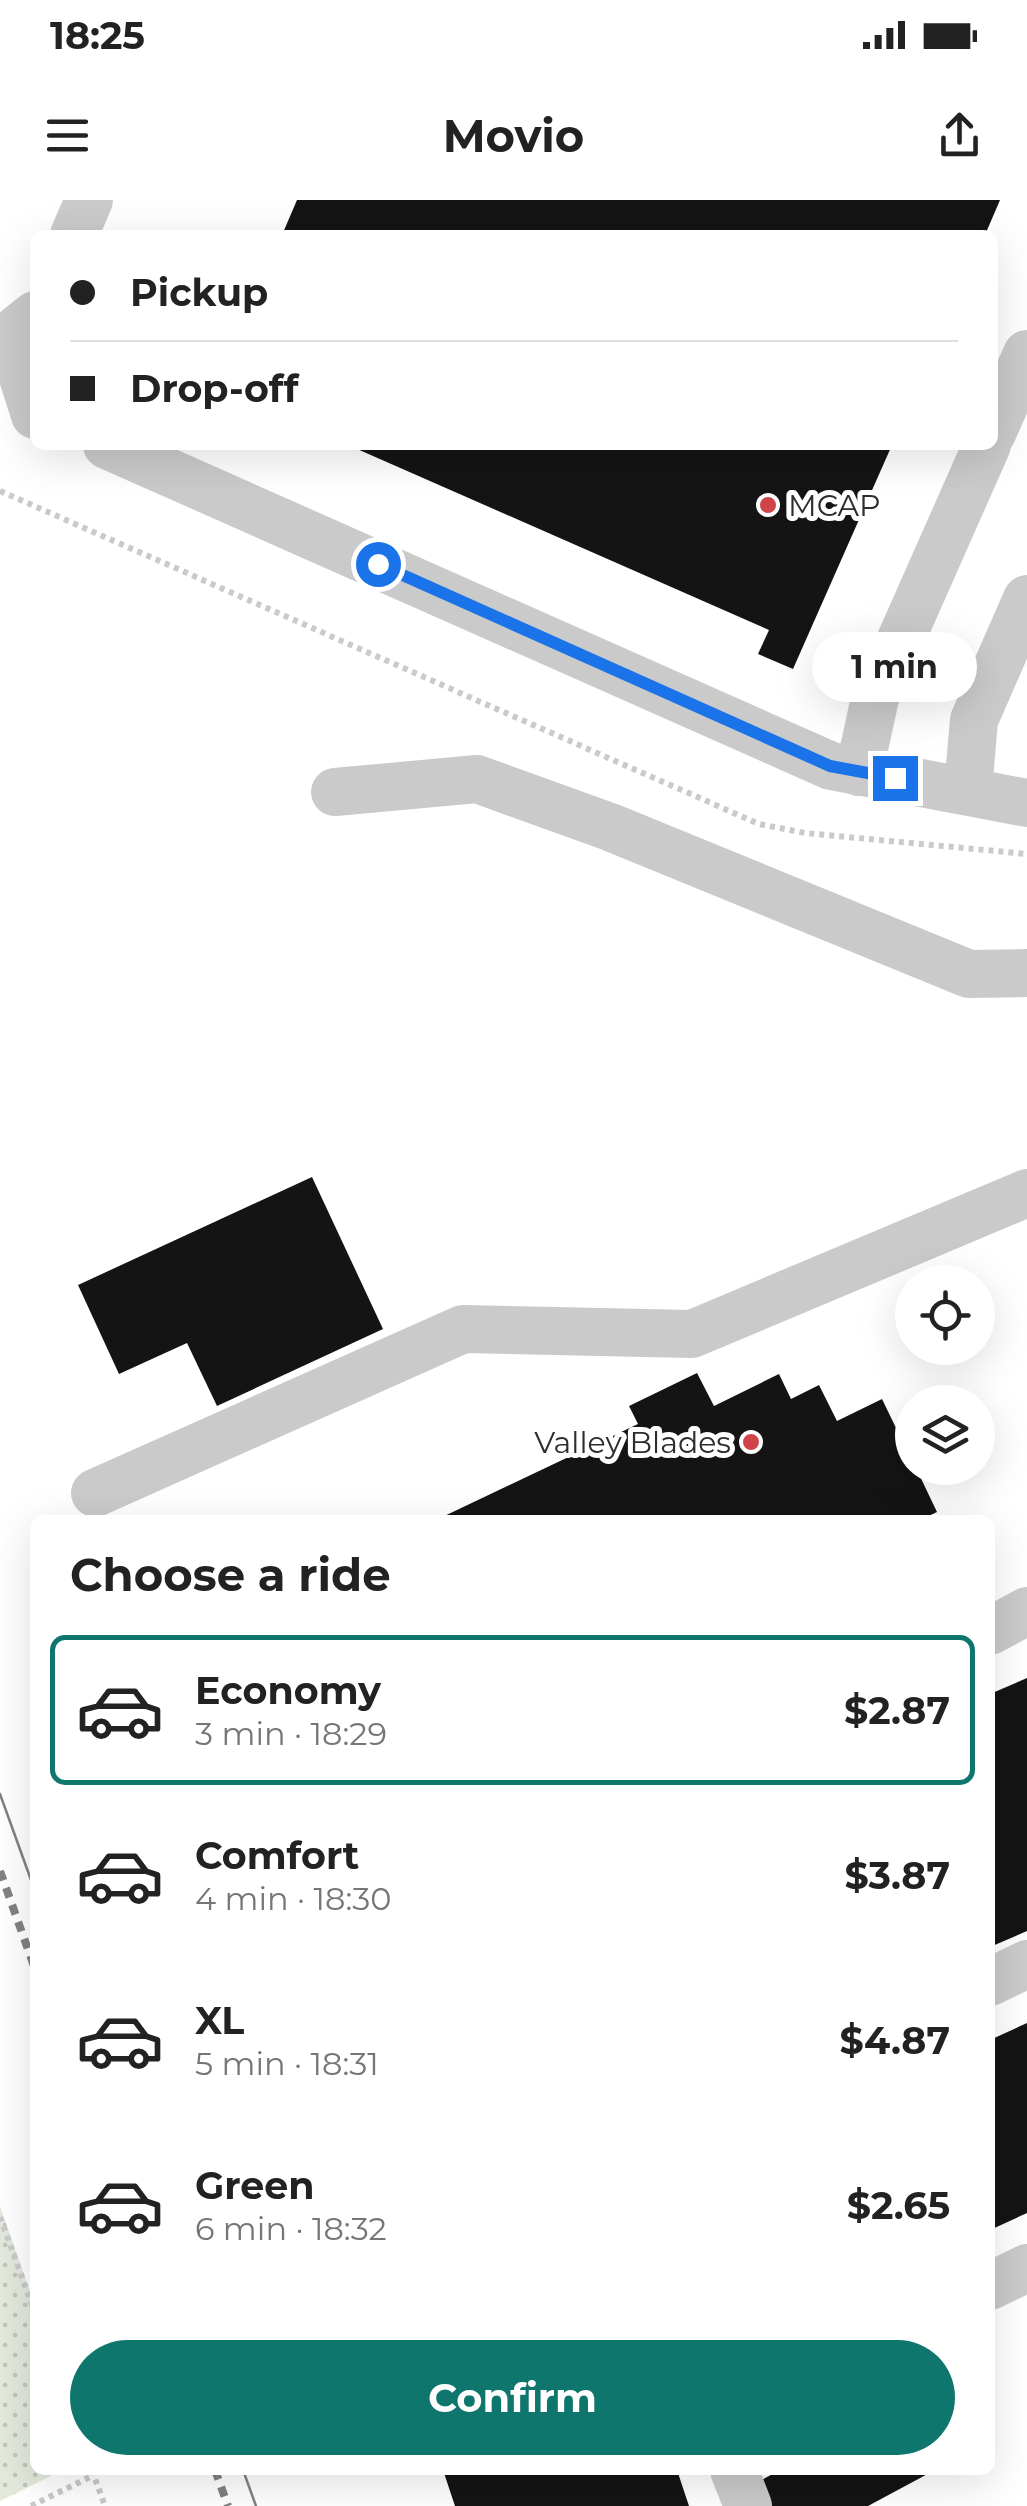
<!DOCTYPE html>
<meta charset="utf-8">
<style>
body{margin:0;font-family:Montserrat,sans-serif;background:#f2f2f2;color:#222;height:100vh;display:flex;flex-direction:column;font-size:38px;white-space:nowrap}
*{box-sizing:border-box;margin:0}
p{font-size:32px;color:#767676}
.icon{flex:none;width:55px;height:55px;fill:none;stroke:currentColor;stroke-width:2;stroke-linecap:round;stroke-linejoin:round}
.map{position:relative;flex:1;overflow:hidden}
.panel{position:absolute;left:30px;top:1315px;width:965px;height:960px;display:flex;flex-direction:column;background:#fff;border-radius:15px;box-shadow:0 10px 40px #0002}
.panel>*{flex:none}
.guide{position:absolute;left:30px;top:30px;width:968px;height:220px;border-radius:15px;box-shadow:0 10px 40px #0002;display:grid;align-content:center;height:220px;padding:0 40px;background:#fff}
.fabs{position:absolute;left:895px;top:1065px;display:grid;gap:20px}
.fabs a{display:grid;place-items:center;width:100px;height:100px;border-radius:50%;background:#fff;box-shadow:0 10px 40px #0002;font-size:50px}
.end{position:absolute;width:45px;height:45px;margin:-22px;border:12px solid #1a73e8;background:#fff;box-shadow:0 0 0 5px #fff}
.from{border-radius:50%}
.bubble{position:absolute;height:70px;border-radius:35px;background:#fff;box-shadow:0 10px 40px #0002;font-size:32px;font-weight:700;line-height:70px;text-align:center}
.guide b{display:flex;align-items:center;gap:35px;height:95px;font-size:38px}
.guide b+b{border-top:2px solid #e0e0e0}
.guide i{width:25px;height:25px;background:#222}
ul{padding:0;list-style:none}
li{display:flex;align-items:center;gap:30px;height:150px;margin:0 20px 15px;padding:0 20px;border:5px solid transparent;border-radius:15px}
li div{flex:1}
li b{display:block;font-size:38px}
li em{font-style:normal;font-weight:700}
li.active{border-color:#0f766e}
li>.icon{width:90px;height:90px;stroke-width:1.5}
h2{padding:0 40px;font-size:45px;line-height:120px}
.action{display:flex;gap:20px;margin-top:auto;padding:20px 40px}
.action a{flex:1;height:115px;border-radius:60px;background:#0f766e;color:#fff;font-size:40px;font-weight:700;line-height:115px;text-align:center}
.status{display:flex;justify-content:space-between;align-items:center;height:70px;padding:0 50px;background:#fff;direction:ltr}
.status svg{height:28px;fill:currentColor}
header{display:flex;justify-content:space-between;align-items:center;height:130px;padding:0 40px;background:#fff;font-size:45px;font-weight:700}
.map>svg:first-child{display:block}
</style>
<div class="status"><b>18:25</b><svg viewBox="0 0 49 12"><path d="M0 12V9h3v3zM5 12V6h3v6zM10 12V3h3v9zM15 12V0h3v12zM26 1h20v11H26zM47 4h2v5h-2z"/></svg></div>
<header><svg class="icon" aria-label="menu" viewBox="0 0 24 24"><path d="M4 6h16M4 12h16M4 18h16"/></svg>Movio<svg class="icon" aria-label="share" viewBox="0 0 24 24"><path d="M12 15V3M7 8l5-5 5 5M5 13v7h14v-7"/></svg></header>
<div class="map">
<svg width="1027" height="2306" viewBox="0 0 1027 2306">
<defs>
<pattern id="grass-dots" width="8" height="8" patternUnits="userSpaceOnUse" patternTransform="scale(2.5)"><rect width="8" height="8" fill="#e3e9dd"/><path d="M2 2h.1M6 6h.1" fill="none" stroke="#c3c8be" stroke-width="1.8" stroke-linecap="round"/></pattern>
</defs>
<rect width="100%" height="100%" fill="#fff"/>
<polygon fill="url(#grass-dots)" points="0,2006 35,2106 35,2270 63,2270 0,2301"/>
<g fill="#141414">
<polygon points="297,0 1000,0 985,35 282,35"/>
<polygon points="348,245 892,245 793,469 758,454 769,430"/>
<polygon points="312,977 383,1129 217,1206 187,1143 119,1174 78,1085"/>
<polygon points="697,1173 714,1206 779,1174 791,1199 819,1185 837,1221 882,1199 912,1261 912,1268 916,1268 937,1312 920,1320 436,1320 638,1224 629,1206"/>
<polygon points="1027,1478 1027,1731 990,1747 990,1494"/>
<polygon points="1027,1823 1027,2013 990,2030 990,1840"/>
<polygon points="443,2270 677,2270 689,2306 455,2306"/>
<polygon points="780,2270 935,2270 868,2306 772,2306 758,2282"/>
</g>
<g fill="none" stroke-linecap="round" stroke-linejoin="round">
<g stroke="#cacaca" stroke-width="6" stroke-dasharray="5 5" stroke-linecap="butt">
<polyline points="0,291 759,624 805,633 1027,654"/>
<polyline points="0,2017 35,2113"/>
<polyline points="92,2270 105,2306"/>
<polyline points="31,2306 94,2275"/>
</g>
<g stroke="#cacaca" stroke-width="48">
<polyline points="74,35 89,0"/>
<polyline points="35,115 5,139 21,171 35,215"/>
<polyline points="992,233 1027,154"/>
<polyline points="107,245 831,566 1027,603"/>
<polyline points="859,572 875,498 987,245"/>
<polyline points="968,590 974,520 1027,399"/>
<polyline points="335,592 477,579 610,627 969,774 1027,773"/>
<polyline points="95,1293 463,1129 692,1134 1027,993"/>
<polyline points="990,1431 1027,1411"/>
<polyline points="990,1782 1027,1764"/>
<polyline points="990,2086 1027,2068"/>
<polyline points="734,2270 748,2306"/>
</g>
<g stroke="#828282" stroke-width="2.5">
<polyline points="0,1594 35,1691"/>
<polyline points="243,2270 256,2306"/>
</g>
<g stroke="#828282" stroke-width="8" stroke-dasharray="10 8" stroke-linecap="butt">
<polyline points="0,1671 35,1769"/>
<polyline points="215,2270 228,2306"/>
</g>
</g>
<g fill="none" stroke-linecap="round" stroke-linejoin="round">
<polyline stroke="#1a73e8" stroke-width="12" points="378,364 830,566 895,578"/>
</g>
<g fill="#d04449" stroke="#fff" stroke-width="4">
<circle cx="768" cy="305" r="10"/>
<circle cx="751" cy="1242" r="10"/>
</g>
<g text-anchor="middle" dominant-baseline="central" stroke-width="10" stroke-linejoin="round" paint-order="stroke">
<g font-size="30" fill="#2d2d2d" stroke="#fff" text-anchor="start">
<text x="788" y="305">MCAP</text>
<text x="731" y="1242" text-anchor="end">Valley Blades</text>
</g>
</g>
</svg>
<div class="fabs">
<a><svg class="icon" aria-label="locate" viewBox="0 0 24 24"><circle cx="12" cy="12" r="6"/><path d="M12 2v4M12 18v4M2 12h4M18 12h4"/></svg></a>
<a><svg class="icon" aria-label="layers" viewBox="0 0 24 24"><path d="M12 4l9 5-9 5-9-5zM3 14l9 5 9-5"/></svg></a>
</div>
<i class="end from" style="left:378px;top:364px"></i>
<i class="end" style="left:895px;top:578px"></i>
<div class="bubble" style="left:812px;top:432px;width:165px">1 min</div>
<div class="guide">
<b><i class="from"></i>Pickup</b>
<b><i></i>Drop-off</b>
</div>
<section class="panel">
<h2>Choose a ride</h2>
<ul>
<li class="active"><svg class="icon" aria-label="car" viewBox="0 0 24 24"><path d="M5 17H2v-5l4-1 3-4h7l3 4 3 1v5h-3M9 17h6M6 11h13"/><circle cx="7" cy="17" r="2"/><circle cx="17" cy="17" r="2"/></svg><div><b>Economy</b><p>3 min · 18:29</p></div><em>$2.87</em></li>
<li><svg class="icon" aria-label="car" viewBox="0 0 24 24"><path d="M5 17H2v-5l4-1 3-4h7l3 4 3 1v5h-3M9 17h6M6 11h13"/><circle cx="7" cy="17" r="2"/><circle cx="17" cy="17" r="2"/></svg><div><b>Comfort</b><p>4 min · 18:30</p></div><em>$3.87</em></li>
<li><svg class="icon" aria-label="car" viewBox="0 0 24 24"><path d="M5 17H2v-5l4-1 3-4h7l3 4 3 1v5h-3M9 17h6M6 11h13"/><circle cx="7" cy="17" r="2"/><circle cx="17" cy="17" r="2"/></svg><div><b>XL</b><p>5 min · 18:31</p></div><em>$4.87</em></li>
<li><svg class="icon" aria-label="car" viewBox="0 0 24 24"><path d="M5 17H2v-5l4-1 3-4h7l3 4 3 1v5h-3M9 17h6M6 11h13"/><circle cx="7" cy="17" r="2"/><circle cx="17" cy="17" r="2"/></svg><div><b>Green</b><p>6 min · 18:32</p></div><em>$2.65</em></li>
</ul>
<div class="action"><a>Confirm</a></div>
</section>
</div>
